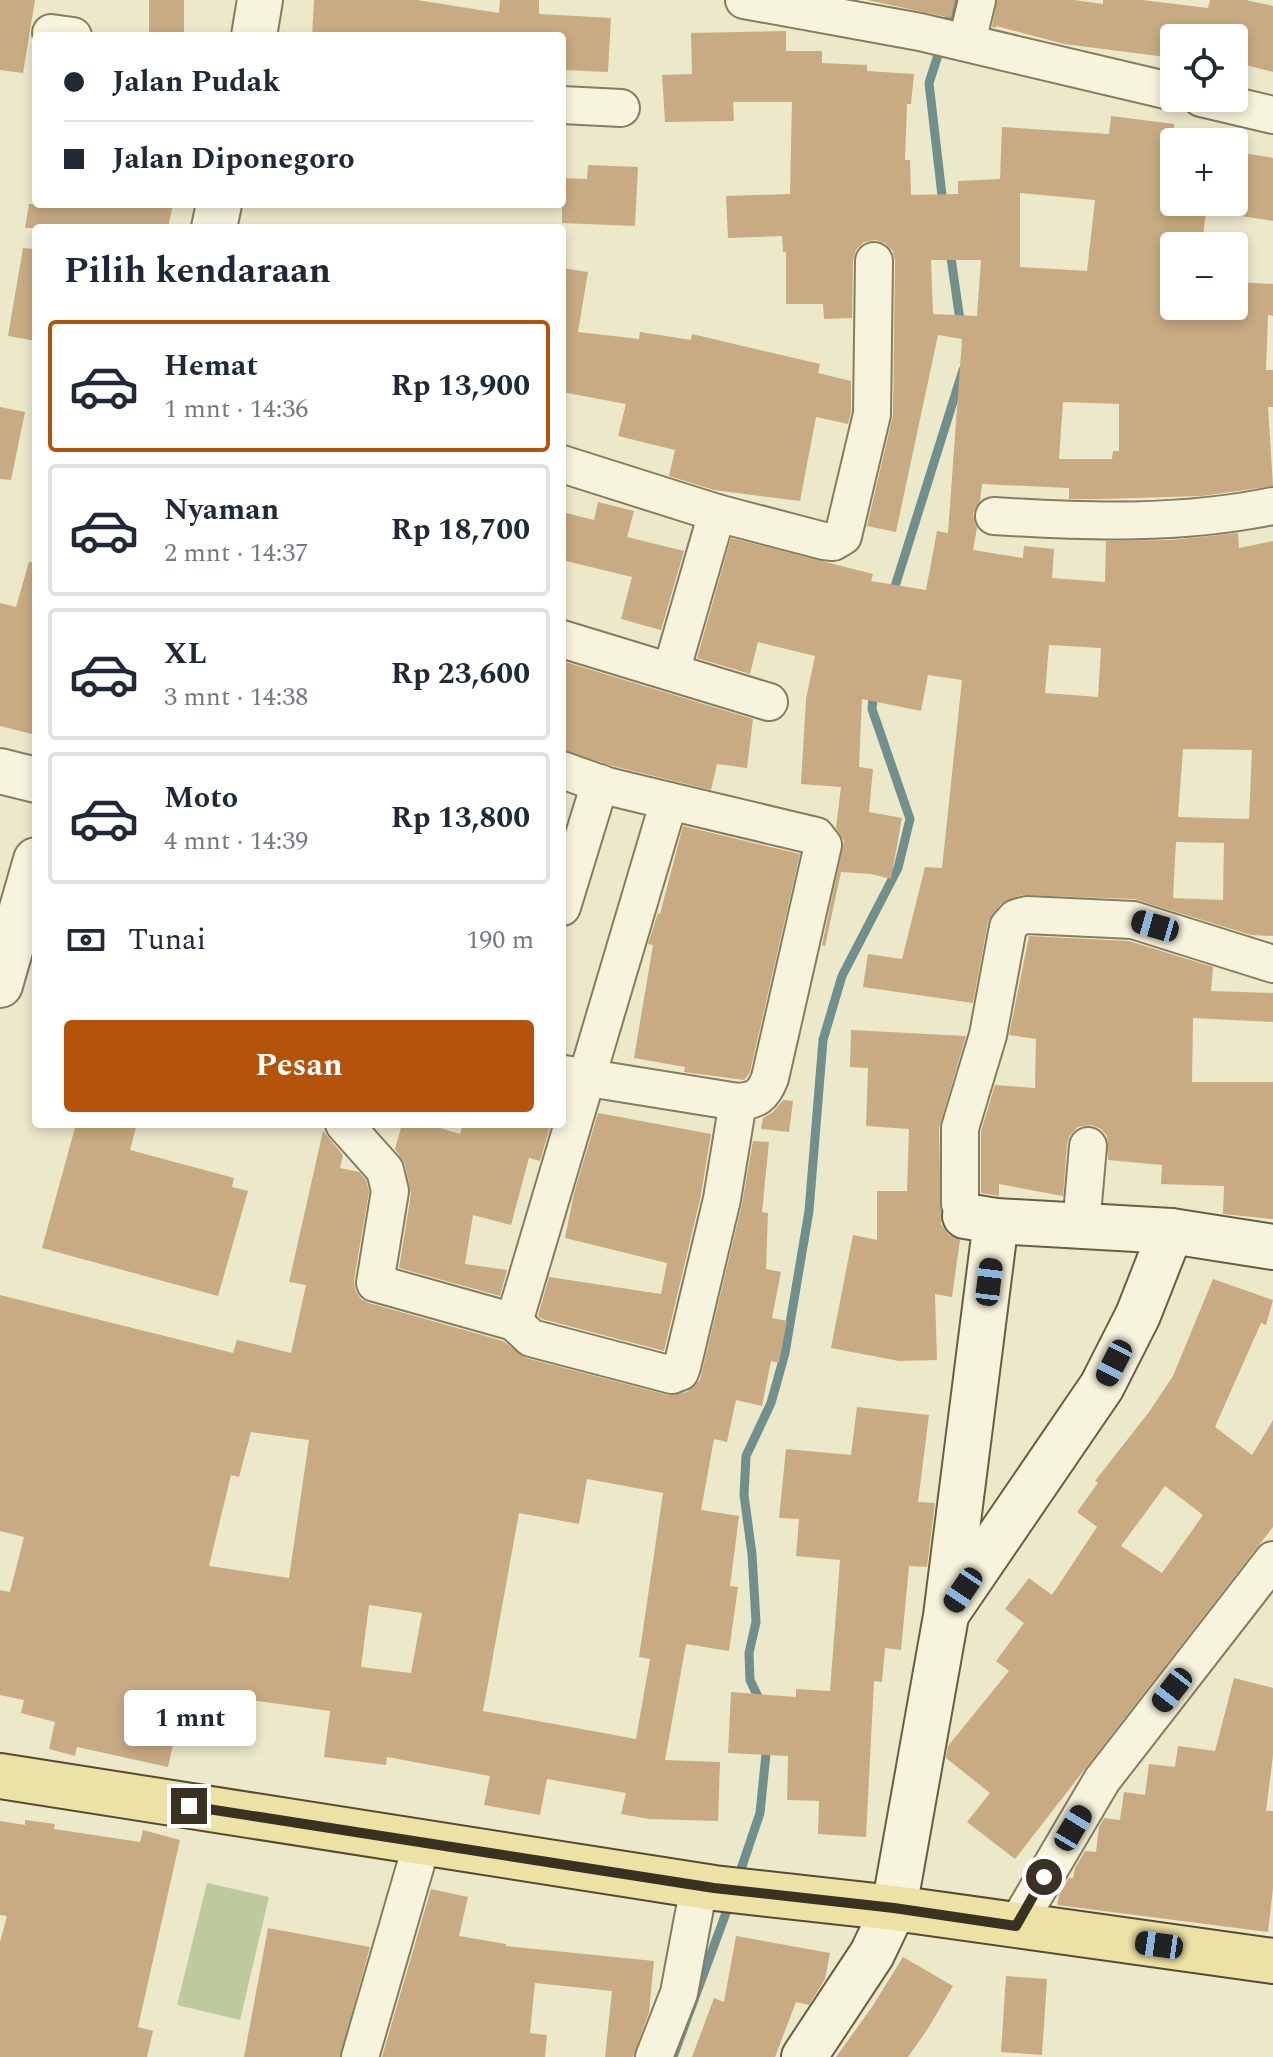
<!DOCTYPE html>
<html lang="id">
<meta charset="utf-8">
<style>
body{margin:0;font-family:Spectral,serif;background:#f6f6f7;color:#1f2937;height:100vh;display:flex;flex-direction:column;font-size:30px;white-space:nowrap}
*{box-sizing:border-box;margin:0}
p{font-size:26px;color:#747a83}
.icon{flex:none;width:44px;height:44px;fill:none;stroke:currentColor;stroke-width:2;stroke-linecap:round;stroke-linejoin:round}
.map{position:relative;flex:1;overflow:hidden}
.sheet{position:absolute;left:32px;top:224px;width:534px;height:904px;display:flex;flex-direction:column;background:#fff;border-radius:8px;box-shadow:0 4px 12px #0003}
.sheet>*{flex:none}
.hud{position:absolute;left:32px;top:32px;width:534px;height:176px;border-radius:8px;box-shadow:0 4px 12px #0003;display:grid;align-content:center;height:176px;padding:0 32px;background:#fff}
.fabs{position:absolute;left:1160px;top:24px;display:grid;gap:16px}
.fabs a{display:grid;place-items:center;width:88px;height:88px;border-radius:8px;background:#fff;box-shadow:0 4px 12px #0003;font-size:40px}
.end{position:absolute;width:36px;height:36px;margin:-18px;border:10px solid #3a3122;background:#fff;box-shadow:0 0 0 4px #fff}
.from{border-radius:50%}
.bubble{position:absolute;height:56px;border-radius:8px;background:#fff;box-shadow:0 4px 12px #0003;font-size:26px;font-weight:700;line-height:56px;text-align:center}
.car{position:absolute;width:24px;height:48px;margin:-24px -12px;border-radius:10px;box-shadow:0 0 6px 2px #0007;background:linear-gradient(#222 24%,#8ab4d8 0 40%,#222 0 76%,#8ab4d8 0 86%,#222 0)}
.hud b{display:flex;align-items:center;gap:28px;height:76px;font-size:30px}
.hud b+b{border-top:2px solid #e0e1e3}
.hud i{width:20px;height:20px;background:#1f2937}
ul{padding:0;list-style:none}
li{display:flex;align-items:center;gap:24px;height:132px;margin:0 16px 12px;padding:0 16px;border:4px solid #e0e1e3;border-radius:8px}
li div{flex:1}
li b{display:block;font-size:30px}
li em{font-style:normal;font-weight:700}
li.current{border-color:#b45309}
li>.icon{width:72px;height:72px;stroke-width:1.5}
h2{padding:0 32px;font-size:36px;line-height:96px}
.pay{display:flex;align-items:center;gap:20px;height:88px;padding:0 32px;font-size:30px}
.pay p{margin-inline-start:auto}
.primary-button{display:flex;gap:16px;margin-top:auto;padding:16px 32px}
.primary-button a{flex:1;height:92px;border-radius:8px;background:#b45309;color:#fff;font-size:32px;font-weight:700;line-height:92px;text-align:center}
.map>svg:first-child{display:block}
</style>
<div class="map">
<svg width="1273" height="2057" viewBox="0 0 1273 2057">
<rect width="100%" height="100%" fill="#ece8ca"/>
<polygon fill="#beca9e" points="207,1883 269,1897 240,2020 177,2005"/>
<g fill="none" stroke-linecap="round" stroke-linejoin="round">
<g stroke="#718f8d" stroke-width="9">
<polyline points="945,32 955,0"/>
<polyline points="941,46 929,83 943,204"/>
<polyline points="950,251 961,327"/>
<polyline points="892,596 963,370"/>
<polyline points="761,1703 750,1680 749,1653 756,1622 752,1554 744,1495 746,1456 771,1403 785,1353 809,1211 823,1040 842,976 898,868 910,819 872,709 874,689"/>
<polyline points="737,1881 760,1813 767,1744"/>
<polyline points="673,2057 730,1902"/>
</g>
</g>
<g fill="#c8ab82" fill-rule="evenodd">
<polygon points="0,0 35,0 23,73 0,70"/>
<rect x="149" y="0" width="35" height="36"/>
<polygon points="314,0 417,0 499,13 500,0 539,0 539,14 611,18 608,72 562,70 562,36 312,36"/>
<polygon points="867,0 955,0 951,18"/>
<polygon points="997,0 1074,0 1103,4 1103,0 1142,0 1208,8 1210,0 1246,0 1273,6 1273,72 1234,62 1234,38 1174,38 1174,58 1064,44 996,26 996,28 992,27"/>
<path d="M786 31V51H822V63L867 65V71L914 74 911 104H907L905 160H910L911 195 958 194V181L1000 179 1002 127 1109 134 1111 116 1174 124V202H1207L1202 246H1174V308L1227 311V306H1234V282L1273 284V316L1268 315 1266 370H1273V407H1268L1273 486 1202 496 1100 499H1069V488L982 484 980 501 973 514 977 528 973 550 1023 558 1024 546 1054 549 1052 578 1105 582 1106 541 1171 540 1238 533 1239 548 1273 541V936L1251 935 1134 899 1022 895 1001 904 988 922 973 1003 863 987 868 954 902 959 925 867 942 868 962 680 928 675 921 711 862 699 859 767 873 769 869 812 902 818 891 879 871 874 841 872 825 946 822 945 844 841 836 828 841 787 801 784 806 699 815 656 758 642 750 674 697 658 731 538 873 574 871 581 926 590 937 531 948 533 962 339 938 335 896 532 867 526 893 415 895 261 893 251 885 243 875 240 864 242 856 250 853 261 852 318 824 319 823 304H786V252H783L782 236 728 238 726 196 790 194 792 102H733L734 121 665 122 662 75 692 74 691 33ZM1020 193 1095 200 1087 271 1020 267ZM931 260H981L977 316 933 314ZM1063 402 1119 404V451H1113L1112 459H1059ZM1049 645 1101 648 1098 697 1045 693ZM1183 749 1252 750 1249 819 1178 817ZM1176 842 1224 843 1223 900 1173 898Z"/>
<polygon points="1243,153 1273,158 1273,221 1234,215"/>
<polygon points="588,165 638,167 635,226 562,223 562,178 587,179"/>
<polygon points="29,204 173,204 168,228 25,228"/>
<polygon points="23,248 36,249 36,341 8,336"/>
<polygon points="562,268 588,272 578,332 639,339 640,332 691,340 692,334 820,364 818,373 851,381 851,411 848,424 816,417 800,501 714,490 669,476 675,450 618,436 626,404 562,392"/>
<polygon points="0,407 25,412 11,480 0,479"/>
<polygon points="598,502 634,511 627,537 684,551 661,630 621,619 632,577 562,560 562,512 594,520"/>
<polygon points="29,562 36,563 36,719 32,734 0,726 0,603 16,607"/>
<polygon points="562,661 753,719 747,768 717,764 711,790 613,766 562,750"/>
<polygon points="683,826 800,854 750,1072 744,1080 684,1072 685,1067 634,1058 653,945 648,944 658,913 660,914"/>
<polygon points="1029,936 1129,941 1213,967 1211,991 1273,993 1273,1022 1193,1018 1192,1082 1273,1082 1273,1219 1223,1214 1224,1186 1161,1184 1162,1165 1108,1160 1107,1136 1101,1129 1091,1125 1078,1127 1070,1135 1067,1144 1063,1196 999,1184 999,1196 981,1193 981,1131 995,1085 1035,1088 1036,1039 1009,1035"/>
<polygon points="851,1030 966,1036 939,1128 941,1224 949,1235 960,1240 952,1297 935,1294 937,1360 899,1361 831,1348 853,1235 877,1240 877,1191 907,1191 909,1129 866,1126 868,1068 850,1067"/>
<polygon points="783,1100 793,1101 789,1132 761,1129 763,1118 773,1112"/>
<polygon points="598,1113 711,1134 701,1195 664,1351 542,1319 538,1316 549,1277 661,1294 667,1263 565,1238 574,1193"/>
<polygon points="76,1124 137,1124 130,1150 234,1178 232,1187 248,1191 218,1296 42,1248"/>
<polygon points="402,1124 427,1124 460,1134 463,1124 551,1124 540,1161 529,1158 511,1225 473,1215 465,1264 507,1270 500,1296 399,1268 411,1194 405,1164 395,1149"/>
<path d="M323 1131 343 1155 340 1168 359 1172 366 1180 369 1192 354 1280 355 1290 361 1299 369 1303 503 1341 526 1358 668 1395 687 1392 700 1380 742 1204 753 1141 769 1142 762 1212 768 1213 766 1269 781 1272 772 1318 787 1321 779 1363 771 1361 762 1406 736 1400 727 1442 714 1439 701 1510 739 1516 730 1586 738 1587 729 1651 686 1644 665 1760 720 1762 718 1821 649 1819 621 1814 626 1793 547 1779 540 1815 484 1805 490 1776 387 1757 386 1765 324 1757 330 1711 185 1691 168 1767 77 1747 75 1756 49 1749 55 1722 21 1713 24 1700 0 1695V1590L10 1592 24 1537 0 1531V1295L233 1353 237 1340 291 1353 306 1285 289 1282ZM251 1432 309 1440 289 1578 209 1566 231 1475 239 1477ZM587 1479 663 1493 639 1657 650 1659 636 1739 483 1711 519 1513 579 1524ZM369 1605 422 1613 411 1673 361 1667Z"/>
<path d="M1213 1279 1273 1300 1266 1325 1261 1323 1215 1427 1252 1455 1273 1420V1527L1015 1859 967 1822 990 1793 946 1758 948 1746 1009 1671 996 1661 1024 1623 1005 1609 1029 1578 1052 1595 1097 1527 1077 1512 1098 1483 1095 1481 1149 1412 1173 1376ZM1165 1486 1203 1515 1162 1573 1121 1546Z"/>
<polygon points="857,1407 929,1415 918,1502 935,1503 927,1567 909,1566 901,1650 885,1648 882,1682 874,1681 866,1837 818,1834 819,1801 787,1800 788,1756 728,1753 731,1692 796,1697 796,1689 830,1691 840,1560 796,1556 799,1519 779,1518 786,1449 851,1455"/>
<polygon points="1234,1678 1273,1688 1273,1755 1266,1811 1273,1811 1273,1888 1268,1932 1057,1905 1059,1895 1069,1878 1073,1878 1075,1868 1085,1851 1096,1852 1099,1827 1104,1818 1120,1820 1124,1792 1145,1795 1149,1764 1175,1767 1178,1746 1215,1751"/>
<polygon points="25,1820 55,1824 54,1829 140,1842 143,1830 180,1840 138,2027 153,2031 147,2057 0,2057 0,1942 7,1916 0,1915 0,1821 25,1825"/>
<polygon points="431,1889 468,1897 459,1936 506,1944 506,1946 654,1961 649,2012 633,2057 605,2057 612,1991 535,1983 530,2033 547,2035 545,2057 382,2057"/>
<polygon points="268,1928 370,1947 340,2057 244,2057"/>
<polygon points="736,1936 830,1953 825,1979 809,2005 796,2002 775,2057 692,2057 714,1998 724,2002"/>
<polygon points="903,1957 953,1986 927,2030 908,2057 836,2057 872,2007"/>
<polygon points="1006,1976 1047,1979 1042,2055 1001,2052"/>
</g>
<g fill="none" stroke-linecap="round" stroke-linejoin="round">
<g stroke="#887c5f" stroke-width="40">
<g id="minor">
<polyline points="744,0 920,32 1174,92"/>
<polyline points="51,33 73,36"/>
<polyline points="967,42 977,0"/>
<polyline points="1201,98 1273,115"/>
<polyline points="562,105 621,108"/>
<polyline points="562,464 717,513 824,541 833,542 843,536 872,414 874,261"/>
<path d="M994 516C1088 522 1181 525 1273 506"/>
<polyline points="562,639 769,702"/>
<polyline points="671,672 717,513"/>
<polyline points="562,907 600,783"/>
<path d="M564 1074 738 1102C757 1100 763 1096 770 1078L823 845 816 836 669 801"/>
<polyline points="344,1124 385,1170 390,1191 375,1283 514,1322 531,1338 672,1375 680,1372 682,1367 722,1199 738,1102"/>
<polyline points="965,1216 960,1204 960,1128 988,1035 1008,927 1016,918 1027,915 1133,920 1273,964"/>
<polyline points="1081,1226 1088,1146"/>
<polyline points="514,1322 669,801 607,786 562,770"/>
<polyline points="1016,1926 1102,1780 1273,1560"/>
<polyline points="360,2057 422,1843"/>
<polyline points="654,2057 679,1993 699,1886"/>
</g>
</g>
<g stroke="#887c5f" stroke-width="48">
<g id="tertiary">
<polyline points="254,36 260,0"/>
<polyline points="214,228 219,204"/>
<polyline points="0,771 36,780"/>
<polyline points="0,985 36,860"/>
</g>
</g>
<g stroke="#6a5d42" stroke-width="48">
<g id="secondary">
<polyline points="965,1216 996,1221 1171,1231 1273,1247"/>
<polyline points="949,1610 1102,1386 1138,1315 1171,1231"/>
<polyline points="804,2057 872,1954 894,1908 946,1616 996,1221"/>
</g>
</g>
<g stroke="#574933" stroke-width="48">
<polyline id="primary" points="0,1776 714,1888 894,1908 1273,1961"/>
</g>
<use href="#minor" stroke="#f7f4dd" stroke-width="36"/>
<use href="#tertiary" stroke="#f7f4dd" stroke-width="44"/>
<use href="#secondary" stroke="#f7f4dd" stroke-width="44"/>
<use href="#primary" stroke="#ece2a5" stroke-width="44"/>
</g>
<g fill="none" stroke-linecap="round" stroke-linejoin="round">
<polyline stroke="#3a3122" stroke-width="10" points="189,1806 714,1888 894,1908 1016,1926 1044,1877"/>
</g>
</svg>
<div class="fabs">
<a><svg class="icon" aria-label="locate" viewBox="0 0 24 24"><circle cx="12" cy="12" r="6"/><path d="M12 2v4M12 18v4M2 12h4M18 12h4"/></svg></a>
<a>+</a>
<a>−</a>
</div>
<i class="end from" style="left:1044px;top:1877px"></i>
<i class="end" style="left:189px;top:1806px"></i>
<div class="bubble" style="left:124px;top:1690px;width:132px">1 mnt</div>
<i class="car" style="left:1155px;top:926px;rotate:286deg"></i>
<i class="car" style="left:989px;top:1282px;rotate:7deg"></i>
<i class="car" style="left:1114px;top:1363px;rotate:207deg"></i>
<i class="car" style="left:963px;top:1590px;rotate:214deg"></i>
<i class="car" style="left:1172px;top:1690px;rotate:218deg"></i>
<i class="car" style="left:1073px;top:1828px;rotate:31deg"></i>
<i class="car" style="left:1159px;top:1945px;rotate:278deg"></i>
<div class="hud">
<b><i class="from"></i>Jalan Pudak</b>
<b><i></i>Jalan Diponegoro</b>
</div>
<section class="sheet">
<h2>Pilih kendaraan</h2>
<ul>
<li class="current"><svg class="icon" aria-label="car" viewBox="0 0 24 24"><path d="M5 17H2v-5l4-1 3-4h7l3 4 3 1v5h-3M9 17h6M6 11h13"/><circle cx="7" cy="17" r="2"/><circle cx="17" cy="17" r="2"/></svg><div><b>Hemat</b><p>1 mnt · 14:36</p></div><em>Rp 13,900</em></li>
<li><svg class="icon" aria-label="car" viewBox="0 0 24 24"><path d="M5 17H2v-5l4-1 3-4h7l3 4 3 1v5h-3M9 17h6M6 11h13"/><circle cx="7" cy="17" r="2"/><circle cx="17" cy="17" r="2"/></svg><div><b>Nyaman</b><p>2 mnt · 14:37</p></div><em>Rp 18,700</em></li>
<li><svg class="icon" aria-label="car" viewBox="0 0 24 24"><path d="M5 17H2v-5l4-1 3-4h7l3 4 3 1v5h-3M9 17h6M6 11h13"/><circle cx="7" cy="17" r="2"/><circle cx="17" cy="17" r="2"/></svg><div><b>XL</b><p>3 mnt · 14:38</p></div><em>Rp 23,600</em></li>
<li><svg class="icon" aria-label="car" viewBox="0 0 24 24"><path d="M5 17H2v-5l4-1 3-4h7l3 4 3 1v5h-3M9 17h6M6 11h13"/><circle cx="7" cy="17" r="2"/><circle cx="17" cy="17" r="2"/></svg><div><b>Moto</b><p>4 mnt · 14:39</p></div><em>Rp 13,800</em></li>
</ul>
<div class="pay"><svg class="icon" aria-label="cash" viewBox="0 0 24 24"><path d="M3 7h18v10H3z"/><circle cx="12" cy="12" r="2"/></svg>Tunai<p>190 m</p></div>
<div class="primary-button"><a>Pesan</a></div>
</section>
</div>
